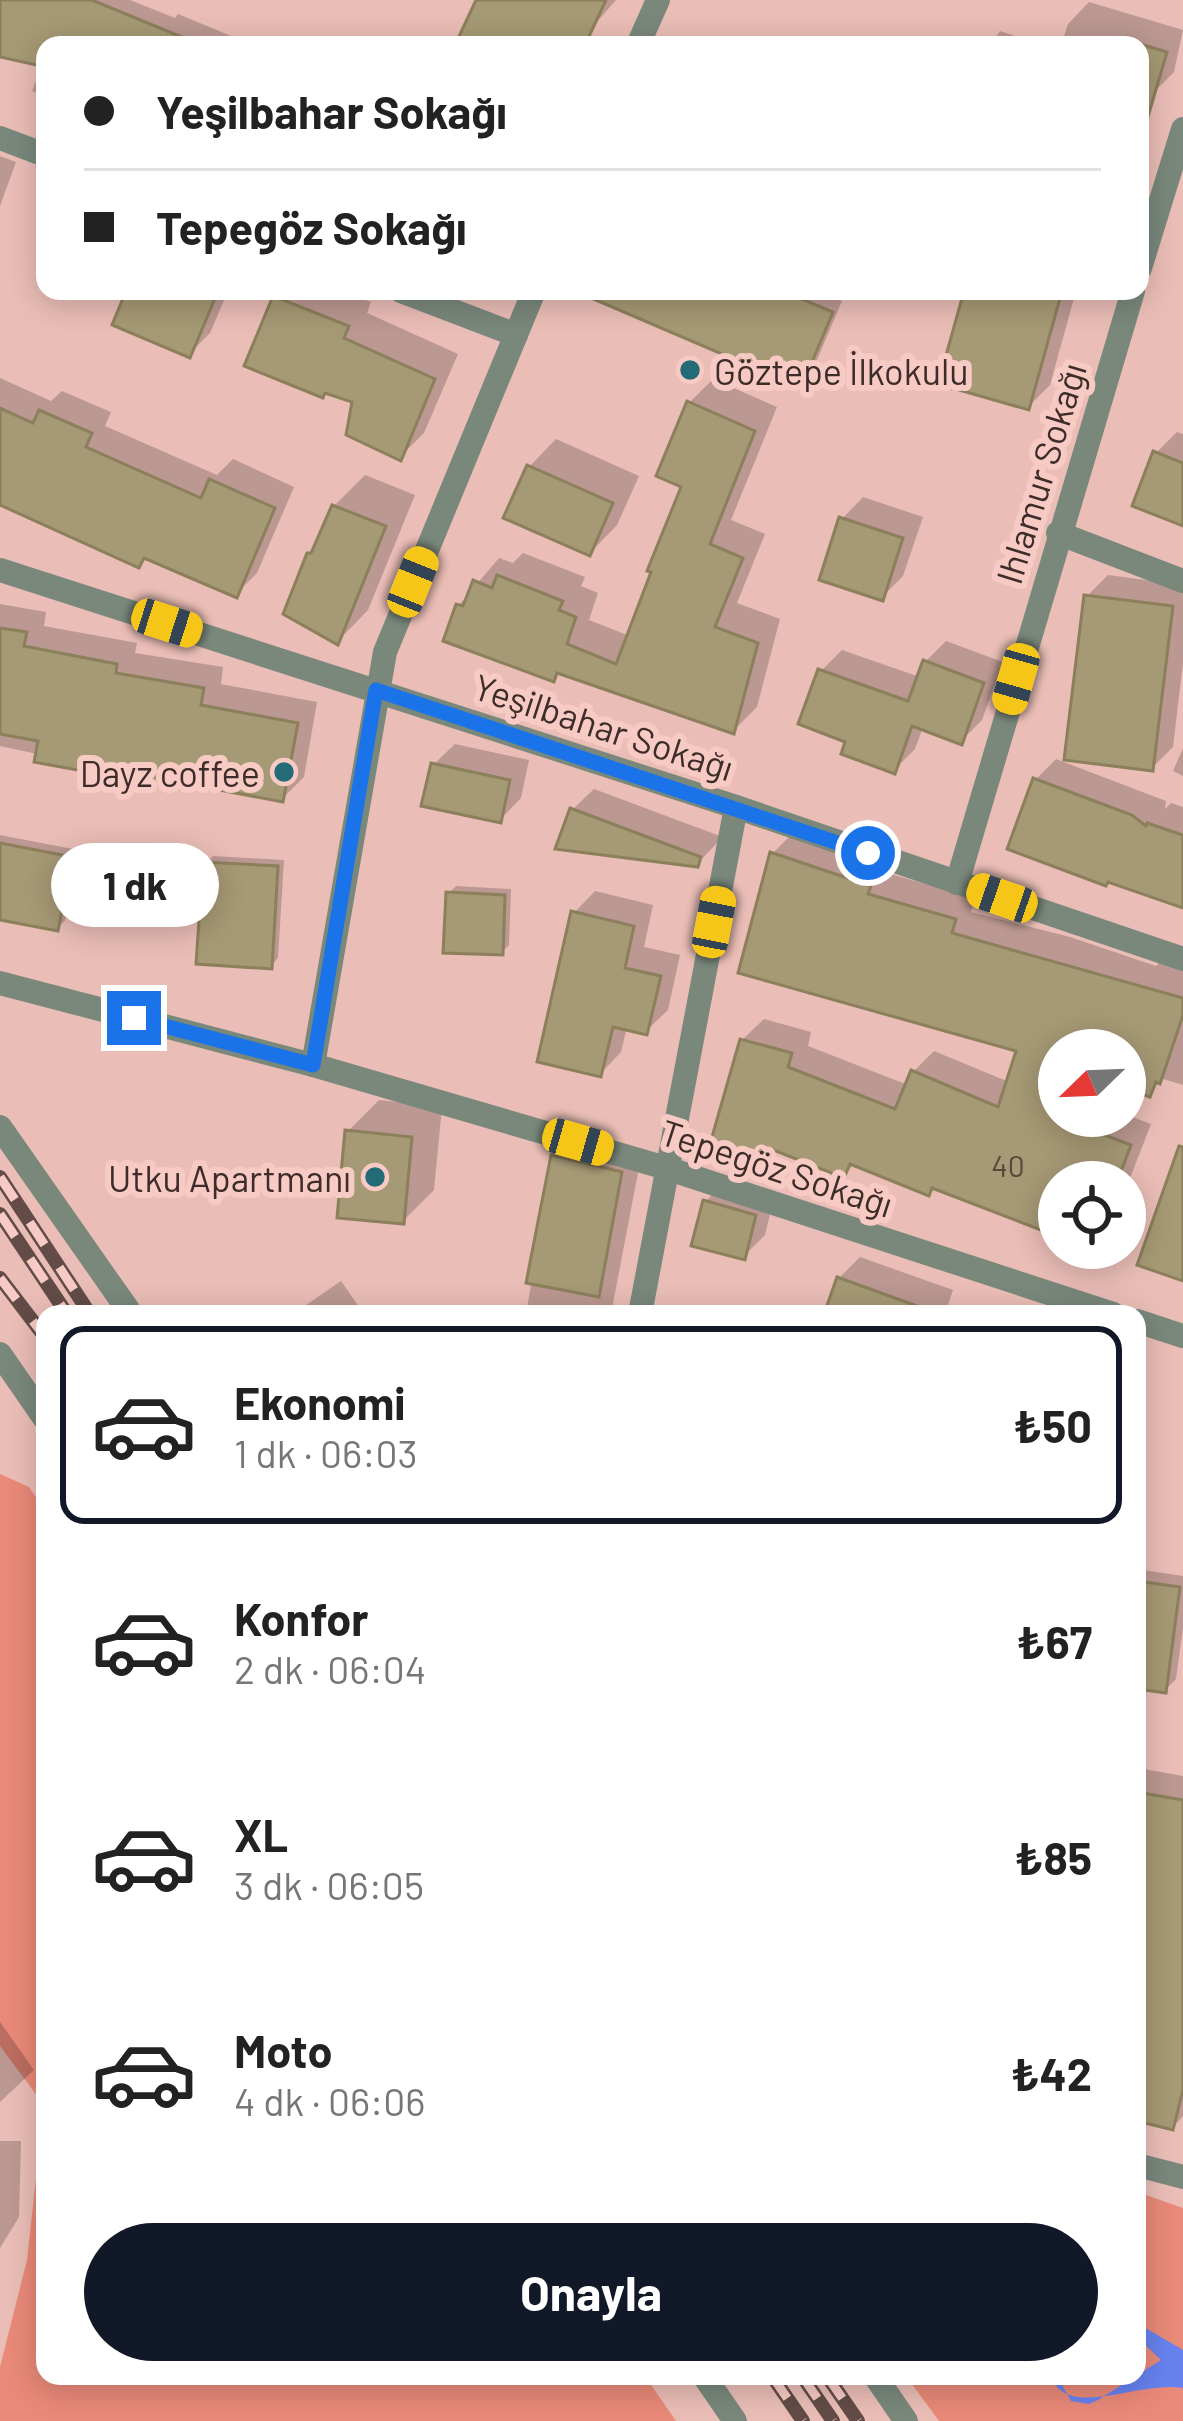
<!DOCTYPE html>
<html lang="tr">
<meta charset="utf-8">
<style>
body{margin:0;font-family:Barlow,sans-serif;background:#f6f6f6;color:#222;height:100vh;display:flex;flex-direction:column;font-size:45px;white-space:nowrap}
*{box-sizing:border-box;margin:0}
p{font-size:39px;color:#767676}
.icon{flex:none;width:66px;height:66px;fill:none;stroke:currentColor;stroke-width:2;stroke-linecap:round;stroke-linejoin:round}
.map{position:relative;flex:1;overflow:hidden}
.panel{position:absolute;left:36px;top:1305px;width:1110px;height:1080px;display:flex;flex-direction:column;background:#fff;border-radius:24px;box-shadow:0 6px 30px #0003}
.panel>*{flex:none}
.guide{position:absolute;left:36px;top:36px;width:1113px;height:264px;border-radius:24px;box-shadow:0 6px 30px #0003;display:grid;align-content:center;height:264px;padding:0 48px;background:#fff}
.needle{width:78px;rotate:247deg}
.tools{position:absolute;left:1038px;top:1029px;display:grid;gap:24px}
.tools a{display:grid;place-items:center;width:108px;height:108px;border-radius:50%;background:#fff;box-shadow:0 6px 30px #0003;font-size:60px}
.end{position:absolute;width:54px;height:54px;margin:-27px;border:15px solid #1a73e8;background:#fff;box-shadow:0 0 0 6px #fff}
.from{border-radius:50%}
.bubble{position:absolute;height:84px;border-radius:42px;background:#fff;box-shadow:0 6px 30px #0003;font-size:39px;font-weight:700;line-height:84px;text-align:center}
.car{position:absolute;width:36px;height:72px;margin:-36px -18px;border-radius:15px;box-shadow:0 0 9px 3px #0007;background:linear-gradient(#f5c518 24%,#345 0 40%,#f5c518 0 76%,#345 0 86%,#f5c518 0)}
.guide b{display:flex;align-items:center;gap:42px;height:114px;font-size:45px}
.guide b+b{border-top:3px solid #e0e0e0}
.guide i{width:30px;height:30px;background:#222}
ul{padding:21px 0 0;list-style:none}
li{display:flex;align-items:center;gap:36px;height:198px;margin:0 24px 18px;padding:0 24px;border:6px solid transparent;border-radius:24px}
li div{flex:1}
li b{display:block;font-size:45px}
li em{font-style:normal;font-weight:700}
li.selected{border-color:#111827}
li>.icon{width:108px;height:108px;stroke-width:1.5}
.primary-button{display:flex;gap:24px;margin-top:auto;padding:24px 48px}
.primary-button a{flex:1;height:138px;border-radius:72px;background:#111827;color:#fff;font-size:48px;font-weight:700;line-height:138px;text-align:center}
.map>svg:first-child{display:block}
</style>
<div class="map">
<svg width="1183" height="2421" viewBox="0 0 1183 2421">
<rect width="100%" height="100%" fill="#eabeb6"/>
<g fill="#e98978">
<polygon points="0,1474 29,1487 45,1510 45,2376 645,2376 676,2421 0,2421 0,2367 27,2260 44,2105 0,2046"/>
<polygon points="1137,2192 1183,2208 1183,2421 939,2421 906,2376 1137,2376"/>
</g>
<path fill="#6782ef" d="M1137 2323 1183 2350V2388C1139 2380 1066 2421 1051 2376H1063V2387L1071 2401 1089 2404 1098 2400 1161 2360 1137 2337Z"/>
<g fill="#0003">
<polygon points="0,0 130,0 175,18 178,14 253,45 45,45 45,97 32,91 43,63 0,54"/>
<polygon points="488,0 616,0 589,31 568,45 459,45"/>
<polygon points="1089,2 1183,30 1174,72 1153,93 1140,89 1140,45 1061,45 1068,24"/>
<polygon points="1000,31 1042,45 990,45"/>
<polygon points="0,156 16,162 0,206"/>
<polygon points="129,291 228,291 210,333 189,354"/>
<polygon points="282,291 344,291 371,302 367,313 458,354 424,433 400,457 276,297"/>
<polygon points="619,291 819,291 842,301 811,374 800,385"/>
<polygon points="967,291 1076,291 1050,385 1028,407"/>
<polygon points="0,378 51,401 62,391 111,412 105,426 217,475 233,459 294,487 257,573 236,594 147,556 139,565 0,502"/>
<polygon points="713,379 777,407 731,520 765,534 737,603 780,619 757,707 734,730 560,671 553,678 459,605 499,558 513,563 523,553 585,577 581,586 598,593 589,620 630,636 685,485 690,402"/>
<polygon points="1177,432 1183,434 1183,523 1156,453"/>
<polygon points="556,439 639,476 617,525 590,553 529,467"/>
<polygon points="365,475 415,495 368,610 338,641 317,548 334,506"/>
<polygon points="863,497 923,517 903,576 882,597 842,519"/>
<polygon points="1108,575 1183,585 1183,663 1173,747 1152,768 1087,596"/>
<polygon points="0,604 46,612 44,626 137,643 135,653 223,667 221,684 317,702 304,777 282,799 191,781 186,786 0,746"/>
<polygon points="946,641 1003,662 982,720 961,741 923,727 915,749 894,770 849,740 821,671 842,650 920,677 925,662"/>
<polygon points="455,744 529,760 521,798 500,820 433,765"/>
<polygon points="1183,748 1183,776 1173,771"/>
<polygon points="1056,759 1166,801 1165,809 1171,803 1183,807 1183,905 1035,780"/>
<polygon points="594,789 720,836 718,842 697,864 572,810"/>
<polygon points="794,832 890,865 887,873 975,898 971,912 1070,937 1156,966 1160,962 1183,970 1183,1085 1163,1079 1149,1093 1125,1085 1125,1050 1059,1050 1059,1116 1125,1114 1151,1124 1125,1191 1125,1182 1059,1182 1059,1234 935,1186 928,1193 855,1163 844,1175 771,1145 762,1155 742,1040 764,1019 811,1032 808,1046 908,1085 913,1072 934,1051 1009,1082 1020,1049 773,853"/>
<polygon points="0,835 78,850 65,921 57,928 0,917"/>
<polygon points="213,856 284,860 278,958 271,966 206,863"/>
<polygon points="456,886 511,889 509,945 502,952 449,893"/>
<polygon points="595,891 653,905 644,947 680,955 668,1010 646,1031 627,1027 621,1052 600,1074 574,913"/>
<polygon points="379,1100 442,1107 434,1190 403,1221 348,1131"/>
<polygon points="575,1136 642,1152 611,1314 526,1314 553,1157"/>
<polygon points="727,1180 775,1194 765,1235 744,1256 706,1201"/>
<polygon points="860,1257 953,1290 945,1314 827,1314 839,1278"/>
<polygon points="341,1281 362,1311 359,1314 293,1314"/>
<polygon points="1137,1569 1183,1576 1183,1628 1176,1679 1165,1690 1137,1686"/>
<polygon points="1138,1768 1183,1776 1183,2116 1173,2127 1137,2118"/>
<polygon points="0,2022 34,2070 0,2102"/>
<polygon points="0,2141 21,2141 19,2217 0,2248"/>
</g>
<g fill="#a69975" stroke="#8c7f5c" stroke-width="3">
<polygon points="0,0 92,0 201,45 45,45 45,67 0,57"/>
<polygon points="476,0 606,0 585,45 455,45"/>
<polygon points="1140,44 1167,52 1147,120 1140,119"/>
<polygon points="126,291 218,291 190,358 112,325"/>
<polygon points="575,291 783,291 833,312 801,388"/>
<polygon points="964,291 1062,291 1029,410 938,384"/>
<polygon points="273,296 349,326 344,338 435,379 401,461 346,435 352,402 325,393 323,398 244,366"/>
<polygon points="687,401 755,431 710,544 743,558 715,627 758,643 734,734 557,673 554,682 443,641 456,604 463,606 473,580 492,588 497,575 563,601 559,610 576,617 567,644 616,664 651,572 647,571 681,487 656,476"/>
<polygon points="0,408 33,423 39,410 92,433 86,447 201,498 209,479 275,508 237,598 144,558 139,568 0,505"/>
<polygon points="1153,451 1183,463 1183,526 1132,506"/>
<polygon points="527,465 613,503 590,556 503,518"/>
<polygon points="332,505 386,526 338,645 283,614 307,553 311,553"/>
<polygon points="839,517 903,538 883,601 819,580"/>
<polygon points="1084,595 1173,606 1153,771 1064,760"/>
<polygon points="0,628 27,632 24,646 117,664 116,673 204,688 201,705 298,723 283,802 188,784 187,790 34,762 38,741 0,734"/>
<polygon points="923,660 984,683 962,745 912,726 895,774 841,754 845,742 798,724 818,669 908,701"/>
<polygon points="431,763 510,780 501,823 421,806"/>
<polygon points="1033,778 1132,815 1146,826 1147,823 1183,835 1183,908 1108,882 1106,886 1007,849"/>
<polygon points="570,808 701,857 698,867 555,849"/>
<polygon points="0,843 72,857 58,931 0,920"/>
<polygon points="770,852 871,886 868,894 956,919 952,933 1183,998 1183,1015 1160,1084 1156,1082 1150,1097 1125,1088 1125,1050 1059,1050 1059,1118 1131,1145 1117,1182 1059,1182 1059,1237 932,1188 929,1196 850,1164 844,1178 766,1147 763,1158 710,1144 740,1039 792,1053 788,1067 895,1109 911,1070 998,1107 1016,1051 738,973"/>
<polygon points="203,862 278,866 272,969 196,964"/>
<polygon points="446,892 505,895 503,955 443,953"/>
<polygon points="571,911 634,926 625,968 661,976 647,1035 613,1027 601,1077 537,1062"/>
<polygon points="345,1130 412,1137 404,1224 337,1218"/>
<polygon points="1179,1146 1183,1147 1183,1281 1137,1265"/>
<polygon points="551,1155 622,1172 599,1297 526,1283"/>
<polygon points="703,1200 756,1215 745,1260 691,1246"/>
<polygon points="837,1277 931,1311 931,1314 824,1314"/>
<polygon points="1137,1581 1180,1587 1166,1693 1137,1689"/>
<polygon points="1137,1792 1183,1800 1183,2090 1173,2130 1137,2121"/>
</g>
<g fill="none" stroke-linecap="round" stroke-linejoin="round">
<g stroke="#7a887c" stroke-width="24">
<polyline points="638,45 658,0"/>
<polyline points="0,138 45,155"/>
<polyline points="1140,268 1183,129"/>
<polyline points="401,291 516,335"/>
<polyline points="1058,533 1183,581"/>
<polyline points="0,570 736,807 1183,959"/>
<polyline points="957,883 1133,291"/>
<polyline points="0,983 313,1065 666,1168 1113,1314"/>
<polyline points="313,1065 385,652 534,291"/>
<polyline points="0,1127 131,1314"/>
<polyline points="640,1314 736,807"/>
<polyline points="1137,1321 1183,1336"/>
<polyline points="0,1354 45,1419"/>
<polyline points="1137,2165 1183,2177"/>
<polyline points="704,2376 735,2421"/>
<polyline points="875,2376 906,2421"/>
</g>
<g stroke="#634c48" stroke-width="14">
<g id="rail">
<polyline points="0,1177 90,1314"/>
<polyline points="0,1214 67,1314"/>
<polyline points="0,1278 45,1337"/>
<polyline points="772,2376 803,2421"/>
<polyline points="802,2376 833,2421"/>
<polyline points="827,2376 858,2421"/>
</g>
</g>
<use href="#rail" stroke="#f7cbc3" stroke-width="9" stroke-dasharray="27" stroke-linecap="butt"/>
</g>
<g fill="none" stroke-linecap="round" stroke-linejoin="round">
<polyline stroke="#1a73e8" stroke-width="15" points="134,1018 313,1065 376,690 868,853"/>
</g>
<g fill="#236c77" stroke="#f7cbc3" stroke-width="4.5">
<circle cx="690" cy="370" r="12"/>
<circle cx="284" cy="772" r="12"/>
<circle cx="375" cy="1177" r="12"/>
</g>
<g text-anchor="middle" dominant-baseline="central" stroke-width="12" stroke-linejoin="round" paint-order="stroke">
<g font-size="30" fill="#57473c">
<text x="1008" y="1165">40</text>
</g>
<g font-size="36" fill="#3d2c29" stroke="#f7cbc3" text-anchor="end">
<text x="714" y="370" text-anchor="start">Göztepe İlkokulu</text>
<text x="260" y="772">Dayz coffee</text>
<text x="351" y="1177">Utku Apartmanı</text>
</g>
<g font-size="36" fill="#3d2c29" stroke="#f7cbc3">
<text transform="translate(1040 473) rotate(-73)">Ihlamur Sokağı</text>
<text transform="translate(604 726) rotate(18)">Yeşilbahar Sokağı</text>
<text transform="translate(777 1167) rotate(18)">Tepegöz Sokağı</text>
</g>
</g>
</svg>
<div class="tools">
<a><svg class="needle" viewBox="-14 -14 28 28"><path d="M0-13l5 13h-10z" fill="#e53935"/><path d="M0 13l5-13h-10z" fill="#767676"/></svg></a>
<a><svg class="icon" aria-label="locate" viewBox="0 0 24 24"><circle cx="12" cy="12" r="6"/><path d="M12 2v4M12 18v4M2 12h4M18 12h4"/></svg></a>
</div>
<i class="end from" style="left:868px;top:853px"></i>
<i class="end" style="left:134px;top:1018px"></i>
<div class="bubble" style="left:51px;top:843px;width:168px">1 dk</div>
<i class="car" style="left:413px;top:582px;rotate:22deg"></i>
<i class="car" style="left:167px;top:623px;rotate:108deg"></i>
<i class="car" style="left:1016px;top:679px;rotate:196deg"></i>
<i class="car" style="left:1002px;top:898px;rotate:289deg"></i>
<i class="car" style="left:714px;top:922px;rotate:11deg"></i>
<i class="car" style="left:578px;top:1142px;rotate:106deg"></i>
<div class="guide">
<b><i class="from"></i>Yeşilbahar Sokağı</b>
<b><i></i>Tepegöz Sokağı</b>
</div>
<section class="panel">
<ul>
<li class="selected"><svg class="icon" aria-label="car" viewBox="0 0 24 24"><path d="M5 17H2v-5l4-1 3-4h7l3 4 3 1v5h-3M9 17h6M6 11h13"/><circle cx="7" cy="17" r="2"/><circle cx="17" cy="17" r="2"/></svg><div><b>Ekonomi</b><p>1 dk · 06:03</p></div><em>₺50</em></li>
<li><svg class="icon" aria-label="car" viewBox="0 0 24 24"><path d="M5 17H2v-5l4-1 3-4h7l3 4 3 1v5h-3M9 17h6M6 11h13"/><circle cx="7" cy="17" r="2"/><circle cx="17" cy="17" r="2"/></svg><div><b>Konfor</b><p>2 dk · 06:04</p></div><em>₺67</em></li>
<li><svg class="icon" aria-label="car" viewBox="0 0 24 24"><path d="M5 17H2v-5l4-1 3-4h7l3 4 3 1v5h-3M9 17h6M6 11h13"/><circle cx="7" cy="17" r="2"/><circle cx="17" cy="17" r="2"/></svg><div><b>XL</b><p>3 dk · 06:05</p></div><em>₺85</em></li>
<li><svg class="icon" aria-label="car" viewBox="0 0 24 24"><path d="M5 17H2v-5l4-1 3-4h7l3 4 3 1v5h-3M9 17h6M6 11h13"/><circle cx="7" cy="17" r="2"/><circle cx="17" cy="17" r="2"/></svg><div><b>Moto</b><p>4 dk · 06:06</p></div><em>₺42</em></li>
</ul>
<div class="primary-button"><a>Onayla</a></div>
</section>
</div>
